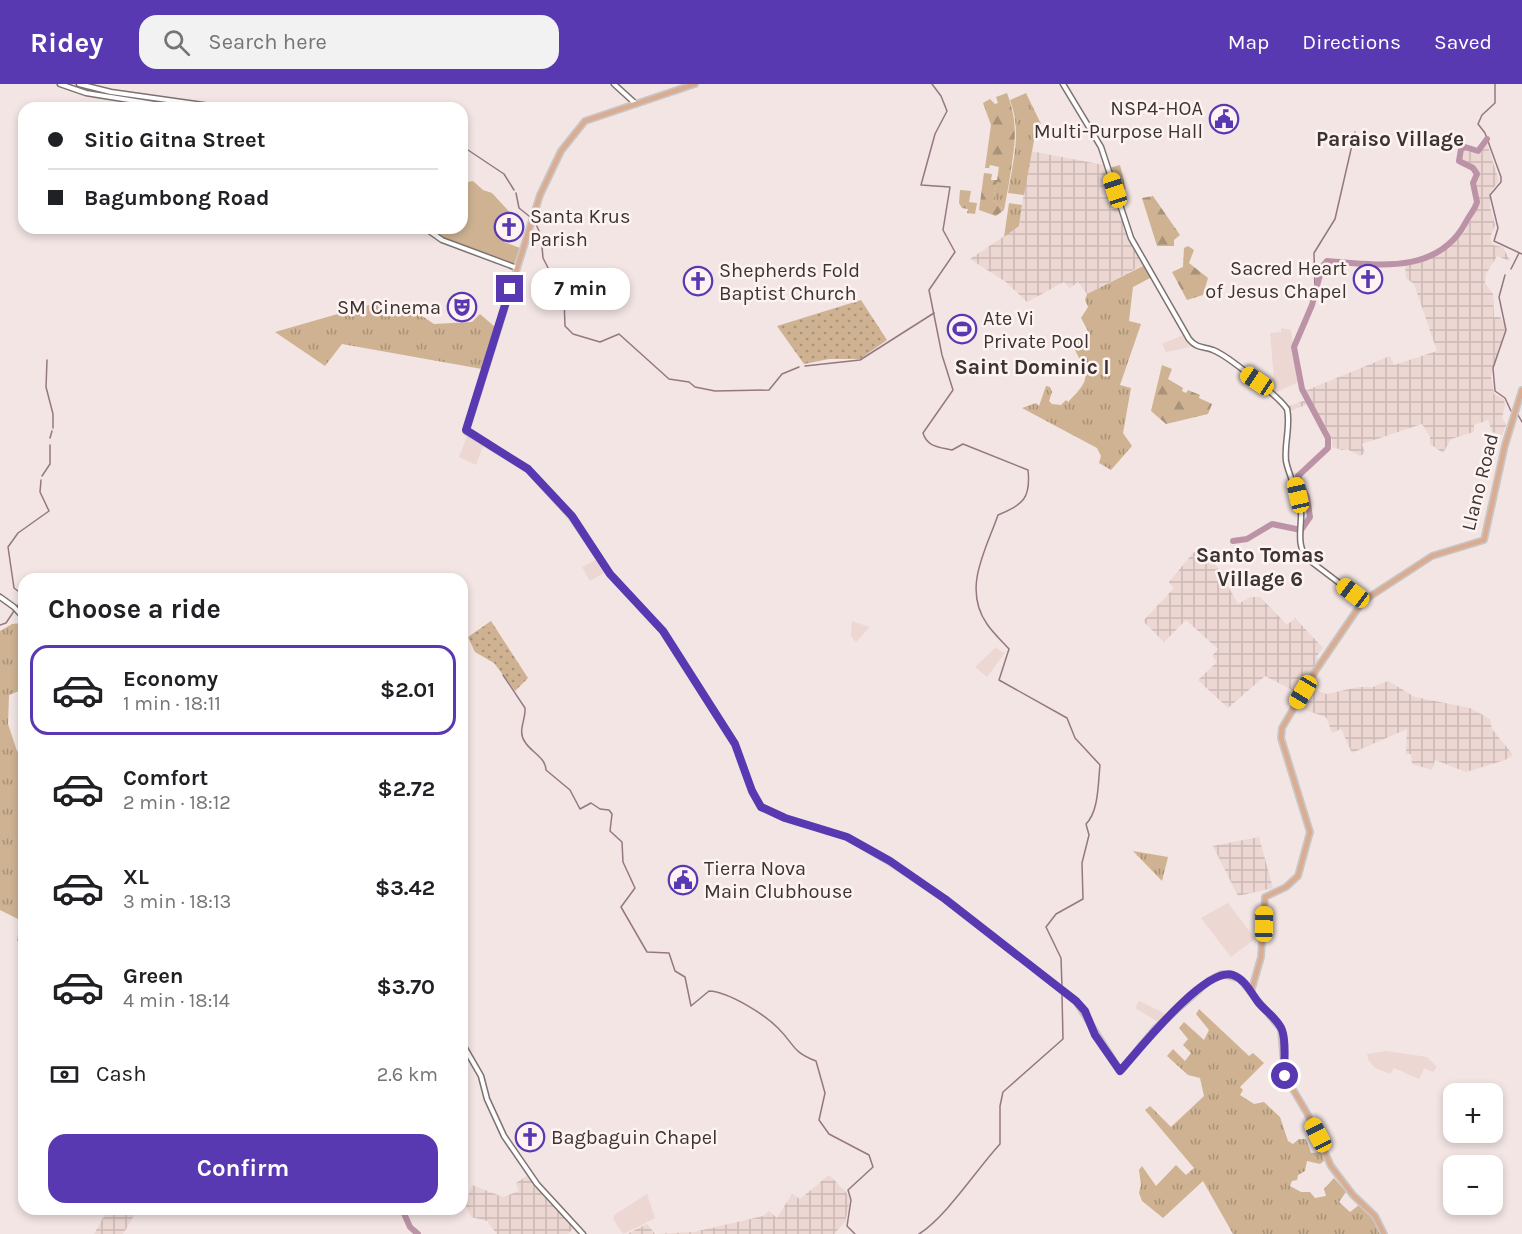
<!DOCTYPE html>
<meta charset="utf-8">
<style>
body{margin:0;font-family:Karla,sans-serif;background:#f2f2f2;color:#202124;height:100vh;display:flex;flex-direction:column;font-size:22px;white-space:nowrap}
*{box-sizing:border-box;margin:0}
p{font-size:20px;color:#757577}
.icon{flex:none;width:33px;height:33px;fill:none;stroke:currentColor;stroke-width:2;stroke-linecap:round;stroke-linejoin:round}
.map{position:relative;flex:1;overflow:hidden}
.sheet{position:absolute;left:18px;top:489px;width:450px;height:642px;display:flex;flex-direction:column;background:#fff;border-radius:18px;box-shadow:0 3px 9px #0003}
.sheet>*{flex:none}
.top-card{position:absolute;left:18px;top:18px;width:450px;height:132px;border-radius:18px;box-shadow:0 3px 9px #0003;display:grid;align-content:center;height:132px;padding:0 30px;background:#fff}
.controls{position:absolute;left:1443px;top:999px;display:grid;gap:12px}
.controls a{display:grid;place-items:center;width:60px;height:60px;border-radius:12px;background:#fff;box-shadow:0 3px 9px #0003;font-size:30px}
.end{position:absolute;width:27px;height:27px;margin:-14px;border:8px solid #5839b1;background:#fff;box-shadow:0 0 0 3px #fff}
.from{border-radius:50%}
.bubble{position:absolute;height:42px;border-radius:18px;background:#fff;box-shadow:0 3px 9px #0003;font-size:20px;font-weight:700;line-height:42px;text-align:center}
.car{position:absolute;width:18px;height:36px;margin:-18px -9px;border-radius:8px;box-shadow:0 0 4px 2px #0007;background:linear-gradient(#f5c518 24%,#345 0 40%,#f5c518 0 76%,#345 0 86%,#f5c518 0)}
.top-card b{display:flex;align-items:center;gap:21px;height:57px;font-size:22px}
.top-card b+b{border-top:2px solid #e0e0e0}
.top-card i{width:15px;height:15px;background:#202124}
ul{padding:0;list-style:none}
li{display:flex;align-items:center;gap:18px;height:90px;margin:0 12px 9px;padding:0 18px;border:3px solid transparent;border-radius:18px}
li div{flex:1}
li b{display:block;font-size:22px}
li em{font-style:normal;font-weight:700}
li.selected{border-color:#5839b1}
li>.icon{width:54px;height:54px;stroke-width:1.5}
h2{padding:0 30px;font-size:27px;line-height:72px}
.pay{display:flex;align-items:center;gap:15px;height:66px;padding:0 30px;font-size:22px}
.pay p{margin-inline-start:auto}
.primary-button{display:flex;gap:12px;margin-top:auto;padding:12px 30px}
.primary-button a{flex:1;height:69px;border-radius:18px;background:#5839b1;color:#fff;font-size:24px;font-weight:700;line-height:69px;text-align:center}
header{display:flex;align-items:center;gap:36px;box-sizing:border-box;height:84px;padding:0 30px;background:#5839b1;color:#fff}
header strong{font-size:28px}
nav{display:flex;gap:33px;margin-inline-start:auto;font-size:21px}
.search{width:420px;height:54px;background:#f2f2f2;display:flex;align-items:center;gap:15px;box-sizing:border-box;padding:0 21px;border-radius:18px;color:#757577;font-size:22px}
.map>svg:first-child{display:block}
</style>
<header>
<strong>Ridey</strong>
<div class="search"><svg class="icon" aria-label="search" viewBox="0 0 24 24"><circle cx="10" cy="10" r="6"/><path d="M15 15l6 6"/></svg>Search here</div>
<nav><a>Map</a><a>Directions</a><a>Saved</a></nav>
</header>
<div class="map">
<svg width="1522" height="1150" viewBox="0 0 1522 1150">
<defs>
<pattern id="industrial-grid" width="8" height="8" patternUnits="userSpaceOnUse" patternTransform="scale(1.5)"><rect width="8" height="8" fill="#ecd7d3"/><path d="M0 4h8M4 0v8" fill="none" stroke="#cbb9b6"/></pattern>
<pattern id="grass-tufts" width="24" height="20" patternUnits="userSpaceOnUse" patternTransform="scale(1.5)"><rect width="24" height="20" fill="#ceb292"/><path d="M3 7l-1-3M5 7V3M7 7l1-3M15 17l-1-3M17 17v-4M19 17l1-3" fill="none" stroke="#a89278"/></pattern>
<pattern id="forest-firs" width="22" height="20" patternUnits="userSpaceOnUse" patternTransform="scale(1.5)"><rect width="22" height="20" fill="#ceb292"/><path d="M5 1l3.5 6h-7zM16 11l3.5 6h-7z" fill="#a89278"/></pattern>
<pattern id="park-dots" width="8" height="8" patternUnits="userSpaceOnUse" patternTransform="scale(1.5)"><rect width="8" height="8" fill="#ceb292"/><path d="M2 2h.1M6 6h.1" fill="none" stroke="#a89278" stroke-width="1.8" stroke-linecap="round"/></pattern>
</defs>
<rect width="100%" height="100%" fill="#f2e5e3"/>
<g fill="#ecd7d3">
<polygon points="1281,244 1291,246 1298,298 1277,308 1261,297 1274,294 1270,249 1281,248"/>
<polygon points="1183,251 1190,263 1166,268 1162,260"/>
<polygon points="468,350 484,360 476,381 459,373"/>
<polygon points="597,475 605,488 590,497 582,483"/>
<polygon points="852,537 870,543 856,558 851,552"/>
<polygon points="995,564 1005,569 987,593 975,583"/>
<polygon points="1228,819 1255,855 1231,873 1201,834"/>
<polygon points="1139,917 1166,930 1160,939 1135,924"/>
<polygon points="1386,967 1427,973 1437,983 1433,988 1424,984 1419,995 1394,984 1390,990 1375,984 1368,975 1367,970"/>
<polygon points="647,1110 655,1134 623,1150 613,1135 614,1131"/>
</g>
<g fill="url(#industrial-grid)">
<polygon points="1487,59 1499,97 1490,108 1490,123 1495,141 1490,154 1493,161 1503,163 1510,177 1497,172 1486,190 1485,199 1493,210 1494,233 1500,233 1506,243 1491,292 1494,310 1504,315 1505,321 1502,334 1506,341 1502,351 1492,348 1488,336 1474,341 1474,348 1451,355 1443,369 1430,360 1430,353 1422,340 1362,360 1365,369 1360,372 1347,365 1342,366 1332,363 1332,355 1326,350 1311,319 1290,327 1289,322 1309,315 1305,307 1390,272 1394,281 1437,267 1414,200 1406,194 1405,181 1443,168 1464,149 1477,123 1479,117 1474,102 1479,91 1476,84 1461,78 1459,75 1463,65 1477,70"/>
<polygon points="1030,67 1104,81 1129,158 1143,181 1087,210 1078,198 1070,204 1064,198 1027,218 1006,198 970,175 1019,142"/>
<polygon points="1205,462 1238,520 1251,513 1260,513 1287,541 1295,534 1323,564 1316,573 1321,577 1308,597 1296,608 1265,592 1228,624 1198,596 1217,578 1212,572 1218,565 1186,536 1164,558 1143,537 1174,504 1169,498 1193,469"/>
<polygon points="1388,597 1415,613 1470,624 1490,635 1492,645 1513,671 1505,676 1466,688 1435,676 1432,686 1412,680 1411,670 1406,670 1407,645 1352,669 1341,645 1332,649 1326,633 1296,623 1308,604 1327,610 1358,603 1373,603"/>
<polygon points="1259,753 1273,804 1238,812 1213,762"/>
<polygon points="528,1091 574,1143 568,1150 497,1150 487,1137 471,1133 465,1120 472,1101 503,1113 519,1107 516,1099"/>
<polygon points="829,1091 846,1108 850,1116 845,1138 834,1150 627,1150 647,1140 655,1150 694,1148 763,1132 769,1127 777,1134 792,1110 800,1115"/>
<polygon points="108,1125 138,1125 123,1150 94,1150"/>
</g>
<g fill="url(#grass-tufts)">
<path d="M1026 9 1041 40H1037L1024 111 1008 109C1013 77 1022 47 1010 16Z"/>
<polygon points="1120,81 1126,105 1117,108 1109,84"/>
<polygon points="997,97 1009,99 1004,126 993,116"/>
<polygon points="1009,119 1022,121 1019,142 1004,153"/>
<path d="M1145 181 1152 193 1133 203 1129 237 1141 240 1120 301 1131 304 1123 349 1132 362 1111 386 1099 379 1101 372 1097 364 1022 324 1036 319 1039 322 1046 302 1050 303 1052 308 1049 317 1052 320 1061 321 1066 316 1068 318C1093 293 1088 292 1073 262L1089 249 1081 234 1088 223 1085 216 1087 210Z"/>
<polygon points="376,219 410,224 434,240 472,238 480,230 495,243 482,285 342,260 325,282 275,248"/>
<polygon points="22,539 24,605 9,611 8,640 17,667 24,669 24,858 17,857 20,836 0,826 0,547 12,540"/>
<polygon points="1133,767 1168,773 1162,797"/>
<polygon points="1199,925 1249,972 1253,969 1264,979 1240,1003 1243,1006 1240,1011 1254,1020 1264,1018 1280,1033 1288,1057 1293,1060 1299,1055 1306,1055 1311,1069 1322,1068 1325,1076 1320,1080 1307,1077 1305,1087 1298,1091 1297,1096 1292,1097 1290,1102 1301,1108 1310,1108 1315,1114 1326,1112 1324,1105 1334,1094 1346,1108 1339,1118 1350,1128 1359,1121 1377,1138 1381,1150 1233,1150 1203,1097 1163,1134 1142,1117 1139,1109 1141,1101 1139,1086 1142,1082 1156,1102 1176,1081 1186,1091 1194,1084 1145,1026 1150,1022 1171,1043 1204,1012 1200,994 1188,991 1167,972 1173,965 1185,977 1191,969 1183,961 1188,955 1179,944 1184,938 1204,956 1209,946 1196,930"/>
</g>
<g fill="url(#forest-firs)">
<path d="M1007 9C1020 43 1014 64 1009 99L997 98 993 116 1004 126 996 132 979 126 984 89 992 90 991 96H997L999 83 990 81 989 84H985L991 41 983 19 990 15 995 20 998 19 996 13Z"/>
<polygon points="960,106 971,107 969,118 977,119 975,130 967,129 968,125 962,124 959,119"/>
<polygon points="1153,112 1180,151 1174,156 1174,162 1157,162 1142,114"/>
<polygon points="1188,162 1194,166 1189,179 1208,194 1203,211 1187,216 1172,188 1183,183 1184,164"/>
<polygon points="1162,281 1172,285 1168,295 1183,304 1182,307 1186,309 1188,306 1200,311 1199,314 1212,320 1208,330 1166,340 1151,327"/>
</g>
<g fill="url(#park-dots)">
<polygon points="861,216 887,256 860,275 829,275 804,280 777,242"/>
<polygon points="491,537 528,594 515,607 494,579 475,568 468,553"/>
</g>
<polygon fill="#ceb292" points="473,97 483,106 492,109 516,135 515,140 501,137 499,144 508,147 504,158 520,164 514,180 440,152 429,144 462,144 462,99"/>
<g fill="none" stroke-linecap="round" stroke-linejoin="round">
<g stroke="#957784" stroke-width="1.5">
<path d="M932 0 941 12 947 27 935 50 921 101 950 103 943 146 955 168 929 206 942 271 953 306 923 349C927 363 939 363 952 366L963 360 1028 386C1031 414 1023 421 998 431 986 466 962 504 987 540 993 549 1002 557 1009 565L999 596 1067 634 1075 654 1100 681C1098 699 1099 727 1086 740L1089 751 1082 779 1083 815 1056 830 1046 843 1061 874 1062 903"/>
<polyline points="1495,0 1495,19 1482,31 1478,40 1485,49 1501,93 1501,98 1490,111 1498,144 1494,157 1522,170"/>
<polyline points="462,62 504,90 514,106"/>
<polyline points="516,109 519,124 534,136 541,151 543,174 564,215 565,242 573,250 600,258 619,250 669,295 689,298 695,303 715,307 769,306 782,290 799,283"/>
<polyline points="1511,185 1519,169"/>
<polyline points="1505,191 1499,213 1506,246 1493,284 1495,307 1505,314 1511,327"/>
<polyline points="1315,204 1314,169 1335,135 1355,48"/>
<polyline points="47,276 46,303 53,330 53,344"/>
<polyline points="805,282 860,276 934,229"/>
<polyline points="1518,331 1522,338"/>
<polyline points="50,354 52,347"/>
<polyline points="42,392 50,380 50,361"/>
<polyline points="17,523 23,511 14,504 8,463 18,449 49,427 40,408 41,396"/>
<polyline points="0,541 6,539 14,527"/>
<path d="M503 591 525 624C526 636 517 647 525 658 531 668 546 674 546 686L570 706 580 725 591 719 600 725 609 726 612 730 610 747 622 758 623 778 635 804 621 823 647 868 669 869 675 887 685 893 691 922 709 907C729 908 764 930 778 944 795 961 792 968 816 977L825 1009 819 1036 829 1050 869 1071 873 1083 848 1106 851 1116 847 1142 855 1150"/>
<path d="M919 1150C947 1132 976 1086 1000 1060V1022L1003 1008 1063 955 1062 911"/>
</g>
<g stroke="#bc93a6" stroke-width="6">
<path d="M1233 457 1247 455 1272 440 1301 446 1310 433 1307 413 1298 392 1328 364V354L1302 305 1294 263 1312 221 1322 183 1327 177C1378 181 1438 191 1466 138 1469 131 1475 126 1477 118L1473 99 1477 90 1473 84 1459 77 1461 65 1465 63 1478 67 1487 55"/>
<polyline points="402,1125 410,1143 418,1150"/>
</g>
<g stroke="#7d7270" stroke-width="7">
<g id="minor">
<polyline points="60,0 86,9 179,24"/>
<polyline points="79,0 111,8 224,24"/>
<polyline points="614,0 636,20"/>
<path d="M1063 0 1101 63 1131 154 1189 255C1197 265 1203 262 1213 266 1227 271 1279 313 1287 325 1291 341 1284 360 1286 377 1289 393 1299 409 1301 427 1302 444 1295 463 1309 476L1363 517"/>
<polyline points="425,144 442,156 517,184"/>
<polyline points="0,513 14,523 24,534"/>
<polyline points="462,959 481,992 487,1015 504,1052 537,1100 583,1150"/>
</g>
</g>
<g stroke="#c8c6c6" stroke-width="8">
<g id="major">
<polyline points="695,0 585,37 561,67 540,111 466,347 528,385 571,432 610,490 663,547 735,660 752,707 761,723 785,734 847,753 890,778 945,815 1076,917 1120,987 1155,945 1210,896 1222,890 1240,895 1281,945 1285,992 1307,1029 1331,1082 1353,1111 1375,1132 1384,1150"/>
<polyline points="1251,908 1261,873 1265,813 1286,803 1298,792 1310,748 1281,654 1282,644 1316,586 1363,517 1432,472 1484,456 1505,361 1522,306"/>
</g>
</g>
<use href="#minor" stroke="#fff" stroke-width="4"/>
<use href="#major" stroke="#daac91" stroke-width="4.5"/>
</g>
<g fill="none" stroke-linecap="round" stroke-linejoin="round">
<path stroke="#5839b1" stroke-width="8" d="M510 205 466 346 528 385 572 432 610 490 663 547 735 660 752 707 761 723 785 734 847 753 890 777 945 815 1076 917 1085 927 1095 951 1120 987C1139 966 1205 882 1233 891 1245 895 1251 909 1258 918 1265 927 1278 935 1282 946 1287 959 1283 978 1285 992"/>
</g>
<defs>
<g id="civic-ring" transform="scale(1.5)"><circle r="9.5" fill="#fef3f1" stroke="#5839b1" stroke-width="1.5"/><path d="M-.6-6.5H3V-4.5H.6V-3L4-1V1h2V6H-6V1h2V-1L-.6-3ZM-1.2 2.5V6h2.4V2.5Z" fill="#5839b1"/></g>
<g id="church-ring" transform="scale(1.5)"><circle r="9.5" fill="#fef3f1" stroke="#5839b1" stroke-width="1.5"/><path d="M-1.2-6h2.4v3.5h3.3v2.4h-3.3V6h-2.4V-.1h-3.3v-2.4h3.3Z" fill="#5839b1"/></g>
<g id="theatre-ring" transform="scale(1.5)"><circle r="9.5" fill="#fef3f1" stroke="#5839b1" stroke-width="1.5"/><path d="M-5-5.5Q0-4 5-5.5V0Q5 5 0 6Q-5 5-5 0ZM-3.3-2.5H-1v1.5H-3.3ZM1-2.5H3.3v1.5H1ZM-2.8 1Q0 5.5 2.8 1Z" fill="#5839b1"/></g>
<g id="stadium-ring" transform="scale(1.5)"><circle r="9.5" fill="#fef3f1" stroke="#5839b1" stroke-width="1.5"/><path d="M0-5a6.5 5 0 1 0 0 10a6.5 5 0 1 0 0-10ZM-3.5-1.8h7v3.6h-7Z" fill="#5839b1"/></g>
</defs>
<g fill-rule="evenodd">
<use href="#civic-ring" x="1224" y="35"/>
<use href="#church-ring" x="509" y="143"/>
<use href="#church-ring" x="1368" y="195"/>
<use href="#church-ring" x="698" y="197"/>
<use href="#theatre-ring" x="462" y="223"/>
<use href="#stadium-ring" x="962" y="245"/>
<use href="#civic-ring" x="683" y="796"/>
<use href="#church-ring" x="530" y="1053"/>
</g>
<g text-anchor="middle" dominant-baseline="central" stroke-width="5" stroke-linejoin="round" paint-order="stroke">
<g font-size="20" fill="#3a3534" stroke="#fef3f1" text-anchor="start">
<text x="1203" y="24" text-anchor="end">NSP4-HOA<tspan x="1203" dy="23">Multi-Purpose Hall</tspan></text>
<text x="530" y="132">Santa Krus<tspan x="530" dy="23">Parish</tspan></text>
<text x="1347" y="184" text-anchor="end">Sacred Heart<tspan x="1347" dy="23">of Jesus Chapel</tspan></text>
<text x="719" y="186">Shepherds Fold<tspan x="719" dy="23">Baptist Church</tspan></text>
<text x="441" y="223" text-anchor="end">SM Cinema</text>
<text x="983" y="234">Ate Vi<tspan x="983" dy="23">Private Pool</tspan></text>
<text x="704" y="784">Tierra Nova<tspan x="704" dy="23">Main Clubhouse</tspan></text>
<text x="551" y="1053">Bagbaguin Chapel</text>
</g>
<g font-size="20" fill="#3a3534" stroke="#fef3f1">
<text transform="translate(1480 398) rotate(-76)">Llano Road</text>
</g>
<g font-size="21" font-weight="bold" fill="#3a3534" stroke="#fef3f1">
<text x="1390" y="55">Paraiso Village</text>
<text x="1032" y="283">Saint Dominic I</text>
<text x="1260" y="471">Santo Tomas<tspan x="1260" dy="24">Village 6</tspan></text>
</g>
</g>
</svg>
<div class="controls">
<a>+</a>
<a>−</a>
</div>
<i class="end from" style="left:1285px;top:992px"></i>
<i class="end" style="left:510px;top:205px"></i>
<div class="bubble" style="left:531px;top:184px;width:99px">7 min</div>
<i class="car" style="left:1115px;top:106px;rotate:342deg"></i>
<i class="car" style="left:1257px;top:297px;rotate:304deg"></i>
<i class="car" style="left:1298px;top:411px;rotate:347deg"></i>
<i class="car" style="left:1353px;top:509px;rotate:307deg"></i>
<i class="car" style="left:1303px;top:608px;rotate:211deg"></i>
<i class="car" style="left:1264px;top:840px;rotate:1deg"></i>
<i class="car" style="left:1318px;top:1051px;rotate:333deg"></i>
<div class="top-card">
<b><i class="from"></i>Sitio Gitna Street</b>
<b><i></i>Bagumbong Road</b>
</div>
<section class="sheet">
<h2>Choose a ride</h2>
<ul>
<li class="selected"><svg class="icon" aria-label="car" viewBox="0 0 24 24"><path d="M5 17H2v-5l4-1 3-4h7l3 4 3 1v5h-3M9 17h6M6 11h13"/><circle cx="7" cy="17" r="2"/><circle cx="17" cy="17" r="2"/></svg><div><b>Economy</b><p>1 min · 18:11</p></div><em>$2.01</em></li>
<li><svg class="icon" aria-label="car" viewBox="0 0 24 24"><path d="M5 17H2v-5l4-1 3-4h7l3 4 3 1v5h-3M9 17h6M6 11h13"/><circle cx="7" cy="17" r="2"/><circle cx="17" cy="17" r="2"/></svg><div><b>Comfort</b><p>2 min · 18:12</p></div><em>$2.72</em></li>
<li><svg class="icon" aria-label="car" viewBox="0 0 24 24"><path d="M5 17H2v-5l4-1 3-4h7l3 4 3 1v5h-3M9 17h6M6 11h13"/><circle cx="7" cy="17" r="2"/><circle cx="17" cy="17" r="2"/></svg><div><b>XL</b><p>3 min · 18:13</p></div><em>$3.42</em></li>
<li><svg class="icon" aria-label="car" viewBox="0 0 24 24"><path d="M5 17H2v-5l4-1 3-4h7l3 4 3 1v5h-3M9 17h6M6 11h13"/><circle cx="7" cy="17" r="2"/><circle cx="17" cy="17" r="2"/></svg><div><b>Green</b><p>4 min · 18:14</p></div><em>$3.70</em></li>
</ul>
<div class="pay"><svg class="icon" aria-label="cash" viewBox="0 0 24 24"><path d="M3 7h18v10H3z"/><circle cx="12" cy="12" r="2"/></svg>Cash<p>2.6 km</p></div>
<div class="primary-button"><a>Confirm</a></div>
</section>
</div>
